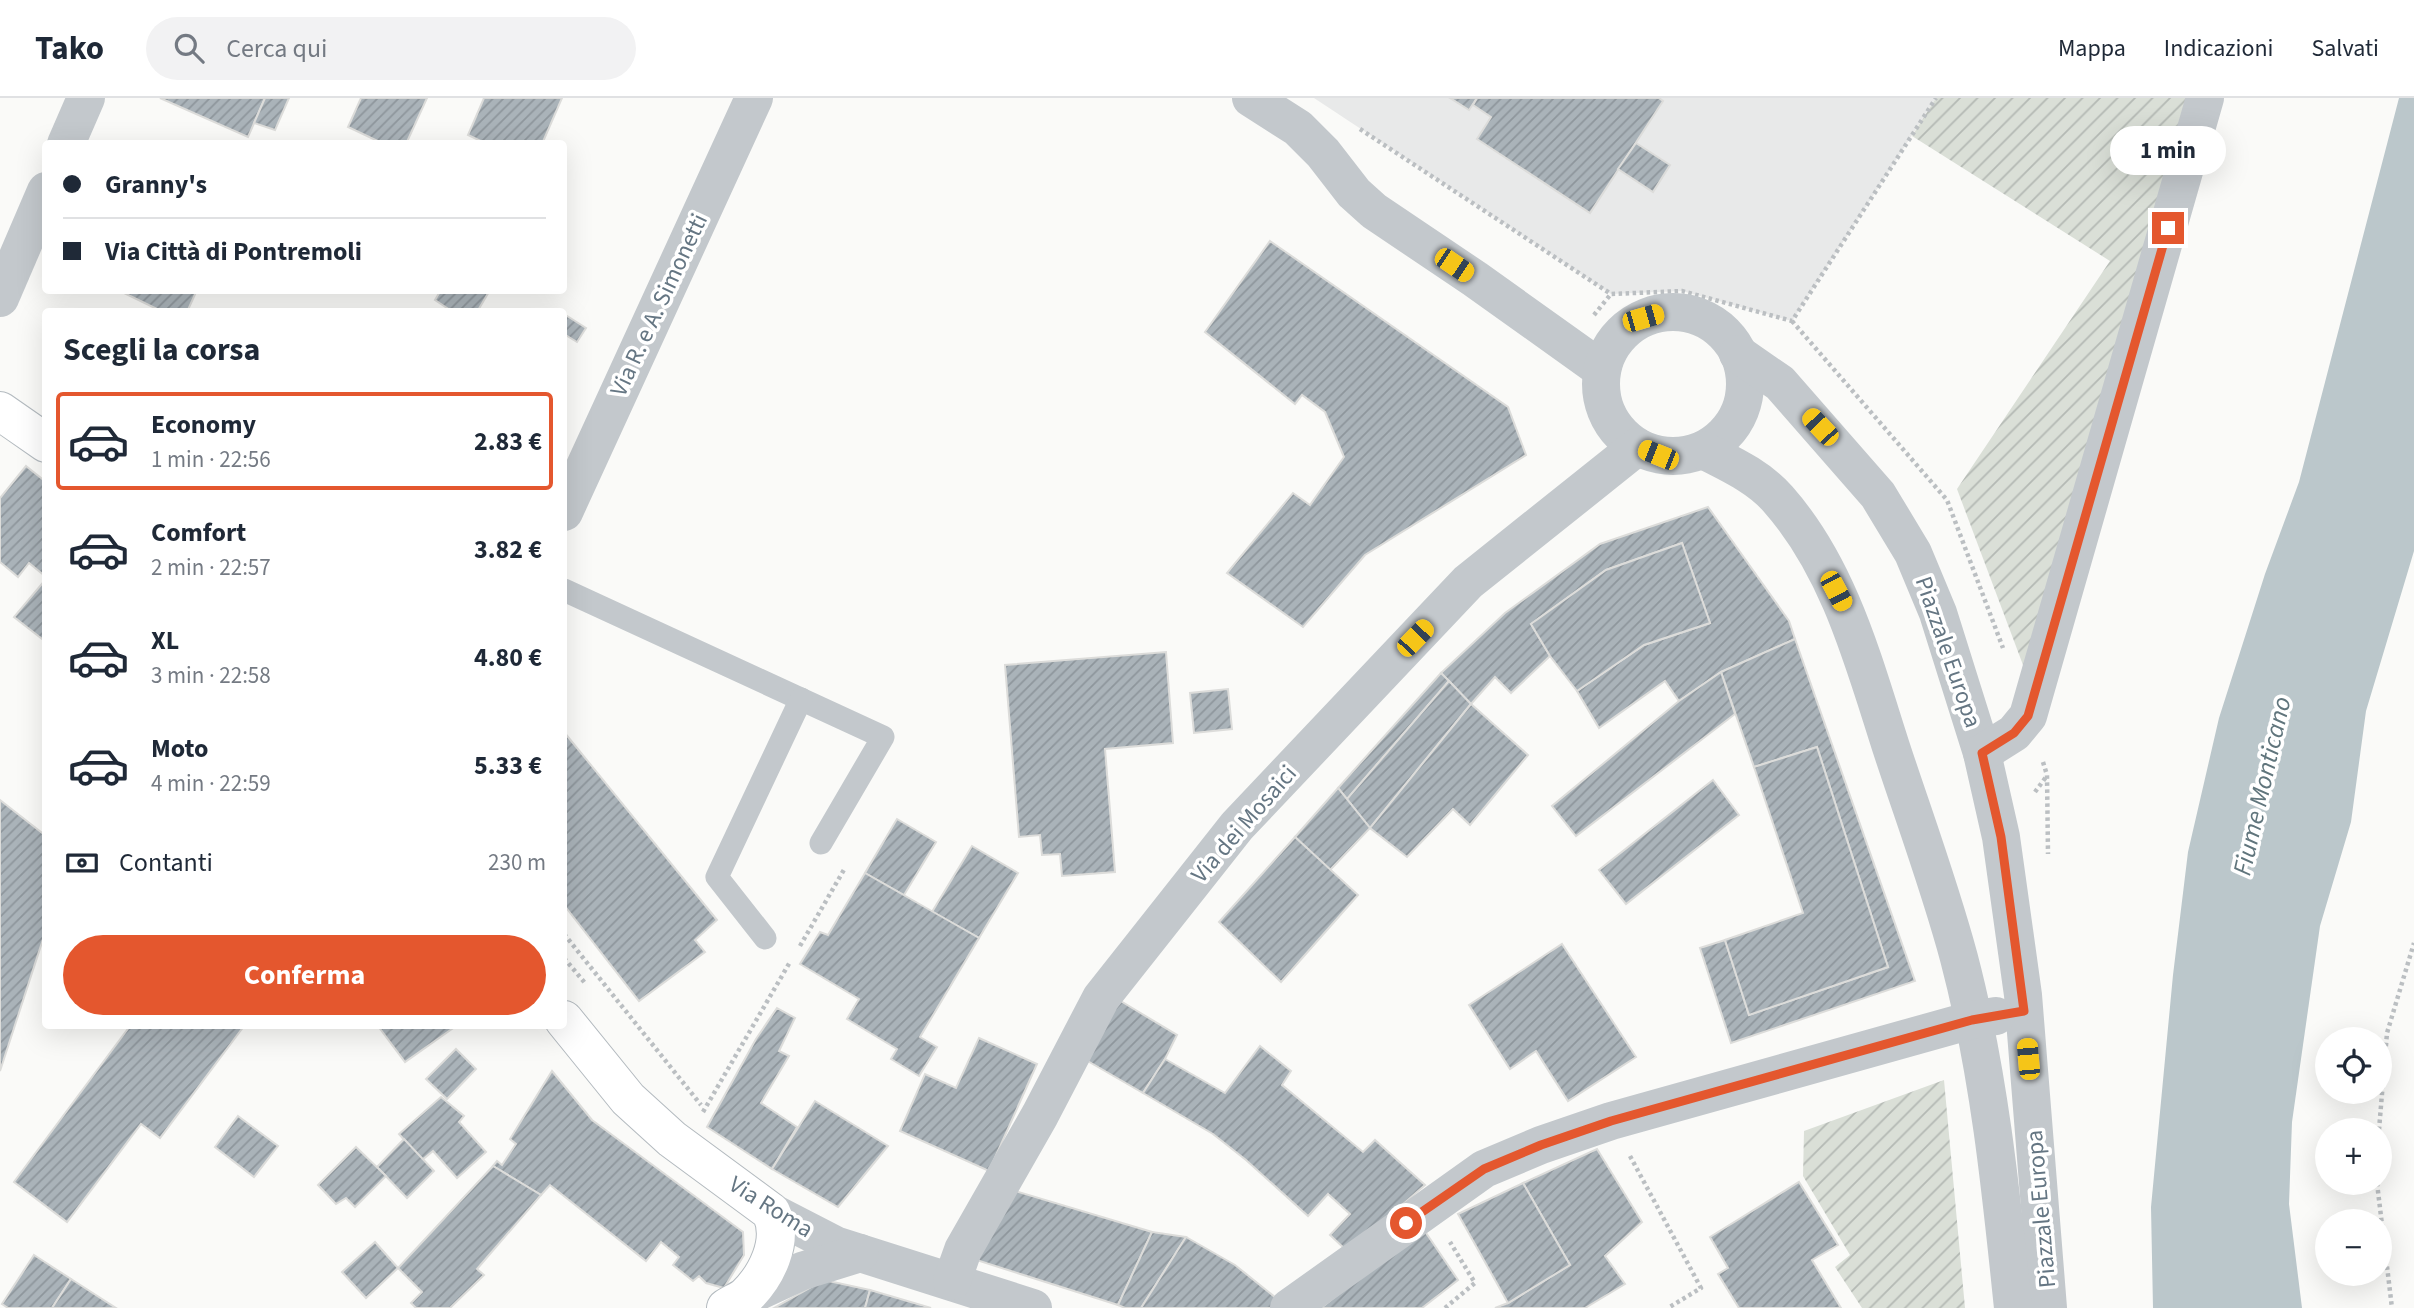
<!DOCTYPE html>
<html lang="it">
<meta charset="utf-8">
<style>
body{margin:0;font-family:"Source Sans 3",sans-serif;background:#f2f2f3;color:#1f2937;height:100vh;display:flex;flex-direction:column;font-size:26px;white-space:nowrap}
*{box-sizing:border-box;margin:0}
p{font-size:23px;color:#747a83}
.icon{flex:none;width:38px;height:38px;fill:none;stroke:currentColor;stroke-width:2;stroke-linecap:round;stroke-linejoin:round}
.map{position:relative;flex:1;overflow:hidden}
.sheet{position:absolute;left:42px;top:210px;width:525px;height:721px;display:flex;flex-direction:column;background:#fff;border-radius:7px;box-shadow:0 7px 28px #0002}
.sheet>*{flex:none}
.top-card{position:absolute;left:42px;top:42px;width:525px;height:154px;border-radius:7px;box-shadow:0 7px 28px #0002;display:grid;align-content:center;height:154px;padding:0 21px;background:#fff}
.tools{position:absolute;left:2315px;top:929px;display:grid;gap:14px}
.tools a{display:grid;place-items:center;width:77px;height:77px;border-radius:50%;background:#fff;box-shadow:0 7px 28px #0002;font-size:35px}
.end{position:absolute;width:32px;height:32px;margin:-16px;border:9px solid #e4572e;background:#fff;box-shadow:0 0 0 4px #fff}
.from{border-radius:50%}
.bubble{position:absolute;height:49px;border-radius:24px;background:#fff;box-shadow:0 7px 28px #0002;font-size:23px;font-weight:700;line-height:49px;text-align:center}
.car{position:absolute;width:21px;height:42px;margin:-21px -10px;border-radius:9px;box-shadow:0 0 5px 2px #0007;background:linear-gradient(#f5c518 24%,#345 0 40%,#f5c518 0 76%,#345 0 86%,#f5c518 0)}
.top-card b{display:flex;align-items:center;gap:24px;height:66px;font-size:26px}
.top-card b+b{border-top:2px solid #e0e1e3}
.top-card i{width:18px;height:18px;background:#1f2937}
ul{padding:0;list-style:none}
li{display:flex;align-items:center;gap:21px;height:98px;margin:0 14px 10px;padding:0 7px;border:4px solid transparent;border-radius:7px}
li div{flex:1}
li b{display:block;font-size:26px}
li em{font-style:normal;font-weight:700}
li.selected{border-color:#e4572e}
li>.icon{width:63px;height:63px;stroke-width:1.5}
h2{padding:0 21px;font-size:32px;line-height:84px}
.pay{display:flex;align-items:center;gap:18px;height:77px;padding:0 21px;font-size:26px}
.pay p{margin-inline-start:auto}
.button{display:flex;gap:14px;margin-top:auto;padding:14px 21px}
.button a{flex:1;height:80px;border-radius:42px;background:#e4572e;color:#fff;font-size:28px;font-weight:700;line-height:80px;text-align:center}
header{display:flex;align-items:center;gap:42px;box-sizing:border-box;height:98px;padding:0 35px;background:#fff;border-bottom:2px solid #e0e1e3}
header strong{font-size:33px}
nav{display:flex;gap:38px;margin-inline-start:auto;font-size:24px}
.search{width:490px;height:63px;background:#f2f2f3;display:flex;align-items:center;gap:18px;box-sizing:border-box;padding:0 24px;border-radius:38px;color:#747a83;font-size:26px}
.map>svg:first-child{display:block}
</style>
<header>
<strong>Tako</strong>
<div class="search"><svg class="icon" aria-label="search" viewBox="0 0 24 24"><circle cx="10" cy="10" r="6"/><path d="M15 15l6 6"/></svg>Cerca qui</div>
<nav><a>Mappa</a><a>Indicazioni</a><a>Salvati</a></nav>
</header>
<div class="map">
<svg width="2414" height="1210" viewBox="0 0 2414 1210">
<defs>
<pattern id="garden-furrows" width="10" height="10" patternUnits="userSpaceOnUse" patternTransform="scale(1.75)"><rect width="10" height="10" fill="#dadfd7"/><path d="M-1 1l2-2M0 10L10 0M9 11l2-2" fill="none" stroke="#b4b9b4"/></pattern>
<pattern id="building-hatch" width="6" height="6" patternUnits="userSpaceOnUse" patternTransform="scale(1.75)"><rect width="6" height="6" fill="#aab3b9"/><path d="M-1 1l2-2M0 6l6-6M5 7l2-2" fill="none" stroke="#8e969c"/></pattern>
</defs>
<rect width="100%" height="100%" fill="#fafaf8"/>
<polygon fill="#e8e9e9" points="1314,0 1936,0 1792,223 1682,193 1611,196"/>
<g fill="url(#garden-furrows)">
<polygon points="1936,0 2204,0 2026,575 1957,391 2110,163 1912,38"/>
<polygon points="1944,982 1965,1210 1862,1210 1835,1169 1850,1157 1803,1078 1804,1033"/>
</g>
<polygon fill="#bbc7cb" points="2399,0 2414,0 2414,453 2366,613 2351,724 2320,828 2292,1024 2289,1106 2302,1210 2153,1210 2151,1109 2173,877 2188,754 2219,620 2265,476 2299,384"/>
<g fill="url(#building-hatch)" stroke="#dcdcda" stroke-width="2">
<polygon points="160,0 265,0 248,39"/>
<polygon points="265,0 289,0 275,32 254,25"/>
<polygon points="361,0 427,0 406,46 384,46 348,29"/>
<polygon points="484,0 562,0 542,46 487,46 468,37"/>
<polygon points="1450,0 1477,0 1469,12"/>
<polygon points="1477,0 1659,0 1663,3 1590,115 1477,41 1491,19 1473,7"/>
<polygon points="1636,45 1670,67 1653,94 1618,71"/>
<polygon points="1270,143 1508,309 1526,357 1365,457 1303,529 1227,475 1293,395 1310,407 1344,359 1325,314 1302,297 1295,306 1205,234"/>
<polygon points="118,192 197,192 187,214 163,214"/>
<polygon points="441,192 490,192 477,214 453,214 435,202"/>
<polygon points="564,216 586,230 577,244 564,236"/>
<polygon points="26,368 46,384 46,479 29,465 18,479 0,464 0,400"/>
<polygon points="1708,409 1789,523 1795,541 1721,574 1679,603 1665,583 1599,630 1577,593 1644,547 1710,525 1682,445 1606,472 1531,526 1550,558 1511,595 1495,579 1471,606 1441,575 1505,515 1600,446"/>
<polygon points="1682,445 1710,525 1644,547 1577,593 1550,558 1531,526 1606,472"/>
<polygon points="46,481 46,544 14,519"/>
<polygon points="1795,541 1915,883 1731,945 1700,850 1725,842 1749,917 1888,869 1817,649 1754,669 1721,574"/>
<polygon points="1166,554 1173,645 1105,651 1115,774 1062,778 1060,756 1042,757 1040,737 1019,739 1005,567"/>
<polygon points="1721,574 1735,616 1576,738 1552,708 1679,603"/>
<polygon points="1441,575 1449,583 1347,701 1338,690"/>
<polygon points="1449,583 1471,606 1370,730 1347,701"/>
<polygon points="1228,591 1232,631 1194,635 1190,595"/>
<polygon points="1471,606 1528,657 1470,727 1453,711 1407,759 1370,730"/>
<polygon points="564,634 717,822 695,842 705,854 639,903 564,807"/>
<polygon points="1817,649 1888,869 1749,917 1725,842 1803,815 1754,669"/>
<polygon points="1713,682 1739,717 1626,806 1599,772"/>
<polygon points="1338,690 1370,730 1330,772 1295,739"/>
<polygon points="0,702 46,738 46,832 0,973"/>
<polygon points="897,721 936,744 904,797 865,775"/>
<polygon points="1295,739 1358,797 1281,884 1219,824"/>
<polygon points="972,748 1018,775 979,840 932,814"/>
<polygon points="865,775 979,840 920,939 937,949 919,978 891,961 897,951 847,921 859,901 800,866 820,834 828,837"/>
<polygon points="1562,846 1636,959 1568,1003 1536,953 1510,971 1469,907"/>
<polygon points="1119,902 1177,937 1165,961 1143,995 1079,958"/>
<polygon points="777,910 795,920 779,953 789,958 761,1005 797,1029 772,1071 707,1029 756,941"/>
<polygon points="130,928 244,928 160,1040 141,1026 67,1124 14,1084"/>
<polygon points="378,928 456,928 405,964"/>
<polygon points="979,940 1037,966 989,1073 900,1033 925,976 956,990"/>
<polygon points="1260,948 1291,973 1282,987 1363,1054 1375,1042 1425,1087 1348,1154 1330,1137 1350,1116 1328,1096 1308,1118 1246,1062 1213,1036 1143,995 1165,961 1225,995"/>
<polygon points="456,951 476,971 447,1001 426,981"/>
<polygon points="552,973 592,1022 743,1134 744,1157 724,1190 706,1185 699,1178 693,1183 673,1167 679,1159 661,1144 646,1163 550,1087 541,1097 493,1068 497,1063 502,1067 516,1046 510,1041"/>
<polygon points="441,999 464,1018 459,1024 486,1054 457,1080 433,1053 422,1062 399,1036"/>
<polygon points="815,1003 888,1048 838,1109 772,1071"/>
<polygon points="238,1018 278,1048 254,1079 215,1049"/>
<polygon points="404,1041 434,1073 407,1100 377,1069"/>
<polygon points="356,1049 386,1078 355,1109 346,1100 336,1106 318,1087"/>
<polygon points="1597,1051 1642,1124 1605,1158 1625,1186 1585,1210 1495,1210 1508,1205 1570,1167 1523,1085"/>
<polygon points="493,1068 541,1097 477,1171 484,1177 450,1210 416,1210 411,1205 422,1194 398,1170"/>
<polygon points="1799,1084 1838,1147 1812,1162 1841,1210 1739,1210 1718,1176 1728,1170 1710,1139"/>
<polygon points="1523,1085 1570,1167 1508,1205 1458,1116"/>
<polygon points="1005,1090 1152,1134 1118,1207 967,1159"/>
<polygon points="1422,1129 1458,1182 1422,1210 1321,1210"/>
<polygon points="1152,1134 1186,1139 1141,1210 1125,1210 1118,1207"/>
<polygon points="1186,1139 1235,1167 1281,1204 1273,1210 1141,1210"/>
<polygon points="375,1144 398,1170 366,1200 342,1174"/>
<polygon points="34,1157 71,1181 52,1210 8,1210 2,1206"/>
<polygon points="71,1181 116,1210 52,1210"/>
<polygon points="824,1182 870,1192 865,1210 774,1210"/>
<polygon points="870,1192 931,1210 865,1210"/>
</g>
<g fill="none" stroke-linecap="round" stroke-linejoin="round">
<g stroke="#b3babf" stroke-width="40">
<g id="secondary">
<polyline points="0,313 46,345"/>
<path d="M564 922 628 1001 672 1041 771 1114C785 1143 766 1179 745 1199 739 1203 732 1206 726 1210"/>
</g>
</g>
<g stroke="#bbbfc2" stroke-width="4.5" stroke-dasharray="3.5 3.5" stroke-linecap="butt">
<polyline points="1360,31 1611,196 1682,193 1792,223 1936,0"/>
<polyline points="1594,217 1611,196"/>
<polyline points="1792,223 1947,402 2003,550"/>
<polyline points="2043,664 2047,677 2048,756"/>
<polyline points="2035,694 2046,679"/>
<polyline points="564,836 701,1007"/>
<polyline points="800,848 845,770"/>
<polyline points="564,860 585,885"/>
<polyline points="703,1014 790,864"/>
<polyline points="2379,1032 2387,935 2414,845"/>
<polyline points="1630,1058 1701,1190 1668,1210"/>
<polyline points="2377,1085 2392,1210"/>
<polyline points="1445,1210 1475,1185 1450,1144"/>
</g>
<g stroke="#c3c8cc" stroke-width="23">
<polyline points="564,492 883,639 821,745"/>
<polyline points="765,840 717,779 801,601"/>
</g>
<g stroke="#c3c8cc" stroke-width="38">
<polyline points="1251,0 1298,30 1323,55 1354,95 1374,113 1475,181 1601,271"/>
<polyline points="66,46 86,0"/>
<polyline points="0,200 46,93"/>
<circle cx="1673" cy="286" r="72"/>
<polyline points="1738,256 1780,285 1878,397 1913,455 1938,515 1982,655 2001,739 2023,897 2048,1210"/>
<path d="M1703 352C1728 365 1758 378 1778 401 1839 470 1863 562 1891 649 1914 719 1940 789 1959 860 1989 974 2001 1093 2013 1210"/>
<polyline points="564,414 754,0"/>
<polyline points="1982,655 2014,635 2028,618 2205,0"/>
<polyline points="771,1114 835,1147 1033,1210"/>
<polyline points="952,1183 963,1152 1040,1017 1101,900 1237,728 1468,484 1637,349"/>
<polyline points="744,1200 802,1173 860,1155"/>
<polyline points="1289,1210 1484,1071 1541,1047 1611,1023 1972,922 1996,918"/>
</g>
<use href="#secondary" stroke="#fff" stroke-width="38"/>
</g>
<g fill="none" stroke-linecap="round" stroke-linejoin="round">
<polyline stroke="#e4572e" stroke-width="9" points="1406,1125 1484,1071 1541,1047 1611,1023 1972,922 2024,913 2001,739 1982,655 2014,635 2028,618 2168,130"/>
</g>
<g text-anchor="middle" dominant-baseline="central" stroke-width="7" stroke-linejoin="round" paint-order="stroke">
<g font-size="24" fill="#657683" stroke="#fff">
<text transform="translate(659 207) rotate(-65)">Via R. e A. Simonetti</text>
<text transform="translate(1948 554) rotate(71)">Piazzale Europa</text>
<text transform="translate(1244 726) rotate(-49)">Via dei Mosaici</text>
<text transform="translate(771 1109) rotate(32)">Via Roma</text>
<text transform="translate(2041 1111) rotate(-95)">Piazzale Europa</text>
</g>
<g font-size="26" font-style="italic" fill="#60757c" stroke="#fff">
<text transform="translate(2262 688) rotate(-77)">Fiume Monticano</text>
</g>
</g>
</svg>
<div class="tools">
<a><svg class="icon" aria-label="locate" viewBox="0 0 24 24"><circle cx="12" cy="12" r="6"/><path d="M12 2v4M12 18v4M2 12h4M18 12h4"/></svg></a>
<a>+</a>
<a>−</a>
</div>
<i class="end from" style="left:1406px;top:1125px"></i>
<i class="end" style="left:2168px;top:130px"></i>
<div class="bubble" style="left:2110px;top:28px;width:116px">1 min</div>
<i class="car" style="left:1454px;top:167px;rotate:124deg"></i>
<i class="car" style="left:1643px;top:220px;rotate:74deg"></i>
<i class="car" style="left:1820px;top:329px;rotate:317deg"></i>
<i class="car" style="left:1658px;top:357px;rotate:292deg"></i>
<i class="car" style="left:1836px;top:493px;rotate:152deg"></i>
<i class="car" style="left:1415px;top:540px;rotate:44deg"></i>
<i class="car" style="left:2028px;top:961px;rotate:355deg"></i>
<div class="top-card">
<b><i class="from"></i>Granny's</b>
<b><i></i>Via Città di Pontremoli</b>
</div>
<section class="sheet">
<h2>Scegli la corsa</h2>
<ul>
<li class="selected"><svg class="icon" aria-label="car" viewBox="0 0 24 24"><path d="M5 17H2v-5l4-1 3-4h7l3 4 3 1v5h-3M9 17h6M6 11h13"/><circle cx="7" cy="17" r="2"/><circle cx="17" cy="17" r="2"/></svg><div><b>Economy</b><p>1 min · 22:56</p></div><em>2.83 €</em></li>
<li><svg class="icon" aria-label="car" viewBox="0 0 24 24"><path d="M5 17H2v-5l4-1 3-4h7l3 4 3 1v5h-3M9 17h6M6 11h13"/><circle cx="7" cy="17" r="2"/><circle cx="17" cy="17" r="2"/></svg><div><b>Comfort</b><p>2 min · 22:57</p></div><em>3.82 €</em></li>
<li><svg class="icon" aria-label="car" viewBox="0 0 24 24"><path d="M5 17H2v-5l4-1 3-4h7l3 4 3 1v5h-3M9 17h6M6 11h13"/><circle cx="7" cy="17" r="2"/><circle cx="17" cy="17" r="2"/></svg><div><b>XL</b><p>3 min · 22:58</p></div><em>4.80 €</em></li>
<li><svg class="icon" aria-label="car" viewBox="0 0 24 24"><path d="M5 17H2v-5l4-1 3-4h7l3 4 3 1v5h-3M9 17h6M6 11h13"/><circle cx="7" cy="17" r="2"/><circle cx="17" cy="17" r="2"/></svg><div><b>Moto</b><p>4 min · 22:59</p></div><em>5.33 €</em></li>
</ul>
<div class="pay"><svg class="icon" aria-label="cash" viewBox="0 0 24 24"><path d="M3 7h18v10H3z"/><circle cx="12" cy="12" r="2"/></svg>Contanti<p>230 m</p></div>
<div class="button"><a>Conferma</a></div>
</section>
</div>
